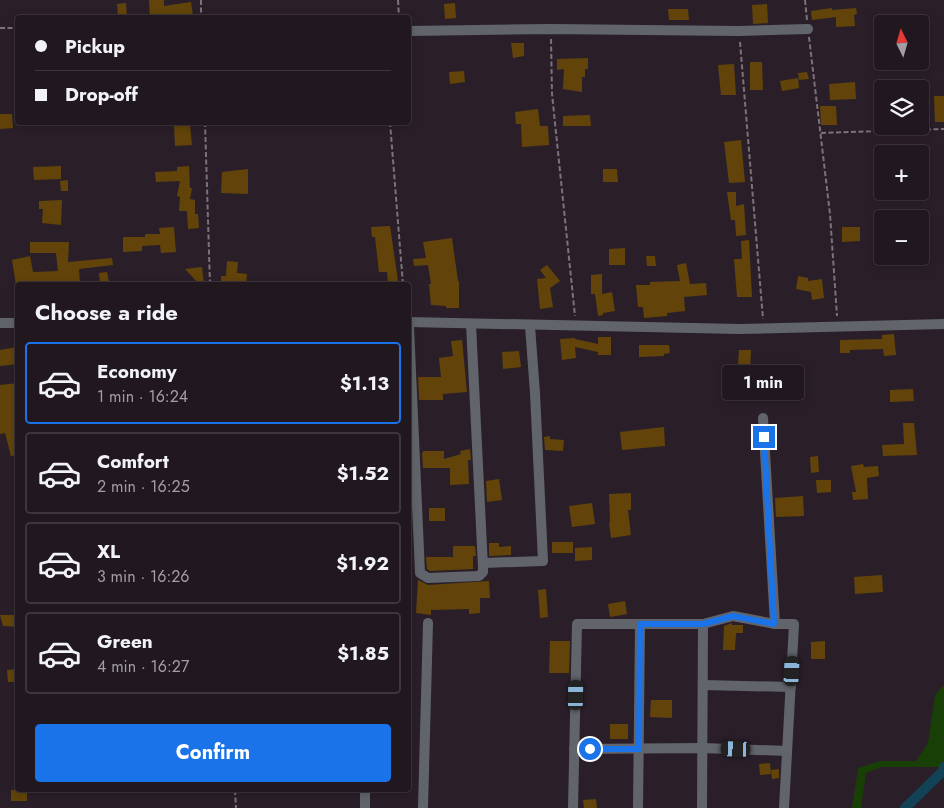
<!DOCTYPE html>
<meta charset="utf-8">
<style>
body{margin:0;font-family:Jost,sans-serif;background:#282028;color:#f1f3f6;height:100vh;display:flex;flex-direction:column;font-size:19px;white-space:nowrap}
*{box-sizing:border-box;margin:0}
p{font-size:16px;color:#a29fa4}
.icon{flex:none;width:28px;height:28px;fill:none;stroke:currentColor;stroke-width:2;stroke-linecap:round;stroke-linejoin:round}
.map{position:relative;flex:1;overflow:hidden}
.details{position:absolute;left:15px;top:282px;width:396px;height:510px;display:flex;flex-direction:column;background:#20171f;border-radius:5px;box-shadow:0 2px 8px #0003,0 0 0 1px #3d363d}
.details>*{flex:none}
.guide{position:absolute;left:15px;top:15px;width:396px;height:110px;border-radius:5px;box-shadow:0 2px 8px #0003,0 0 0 1px #3d363d;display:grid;align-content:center;height:110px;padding:0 20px;background:#20171f}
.needle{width:32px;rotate:355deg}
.fabs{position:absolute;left:874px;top:15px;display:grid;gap:10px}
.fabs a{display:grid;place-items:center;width:55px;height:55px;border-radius:5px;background:#20171f;box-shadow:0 2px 8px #0003,0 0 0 1px #3d363d;font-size:25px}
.end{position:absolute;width:22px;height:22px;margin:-11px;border:6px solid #1a73e8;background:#fff;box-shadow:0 0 0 2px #fff}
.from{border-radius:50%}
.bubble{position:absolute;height:35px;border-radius:5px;background:#20171f;box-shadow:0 2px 8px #0003,0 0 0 1px #3d363d;font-size:16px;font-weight:700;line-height:35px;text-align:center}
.car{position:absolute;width:15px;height:30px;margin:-15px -8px;border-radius:6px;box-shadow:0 0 4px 1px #0007;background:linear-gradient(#222 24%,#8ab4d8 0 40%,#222 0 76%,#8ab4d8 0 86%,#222 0)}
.guide b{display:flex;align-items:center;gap:18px;height:48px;font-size:19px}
.guide b+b{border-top:1px solid #3d363d}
.guide i{width:12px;height:12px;background:#f1f3f6}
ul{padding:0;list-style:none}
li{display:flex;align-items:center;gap:15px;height:82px;margin:0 10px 8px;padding:0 10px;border:2px solid #3d363d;border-radius:5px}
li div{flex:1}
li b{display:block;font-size:19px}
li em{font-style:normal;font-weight:700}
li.selected{border-color:#1a73e8}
li>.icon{width:45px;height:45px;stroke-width:1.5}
h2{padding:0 20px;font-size:22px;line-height:60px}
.action{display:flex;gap:10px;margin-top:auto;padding:10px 20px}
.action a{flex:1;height:58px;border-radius:5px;background:#1a73e8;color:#fff;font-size:20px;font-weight:700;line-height:58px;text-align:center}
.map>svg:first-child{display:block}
</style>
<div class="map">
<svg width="944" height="808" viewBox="0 0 944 808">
<rect width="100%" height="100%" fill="#2a1f29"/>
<polygon fill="#183f06" points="944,685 944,767 882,767 866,773 861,808 852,808 858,768 880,761 916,761 928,743 935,695"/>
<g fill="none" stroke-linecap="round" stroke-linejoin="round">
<polyline stroke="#114255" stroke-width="10" points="905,808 943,771 944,767"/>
</g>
<g fill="#62440a">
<polygon points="149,0 164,0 164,6 191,2 193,16 150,18"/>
<polygon points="126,3 127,18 118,18 117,4"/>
<polygon points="455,3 456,18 445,19 444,4"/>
<polygon points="767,4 768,23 753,24 752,5"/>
<polygon points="832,8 832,10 856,8 857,14 854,15 855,26 836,27 836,17 812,20 811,11"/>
<polygon points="668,9 688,9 689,20 669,20"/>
<polygon points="511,43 524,43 524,56 513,58"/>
<polygon points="588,58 588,69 585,69 585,77 582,77 582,92 563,89 564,69 557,70 557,59"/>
<polygon points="750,62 762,62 763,90 750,90"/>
<polygon points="734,64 736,95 721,95 718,65"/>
<polygon points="464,71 465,82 450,84 449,72"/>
<polygon points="807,72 809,79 799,80 798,73"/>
<polygon points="798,78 799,88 782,91 780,81"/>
<polygon points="855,82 856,99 830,100 829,84"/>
<polygon points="934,96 944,96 944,122 935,122"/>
<polygon points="820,106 836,106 837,125 821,125"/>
<polygon points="538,109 540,126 548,126 549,145 522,147 521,124 516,124 515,112"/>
<polygon points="0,114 12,114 13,128 0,129"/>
<polygon points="590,115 591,126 563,126 563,116"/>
<polygon points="190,125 192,145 175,146 174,126"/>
<polygon points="741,140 745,182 729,183 724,142"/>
<polygon points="61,166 61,179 34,180 33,167"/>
<polygon points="189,166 190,188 192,188 190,199 195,200 195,214 198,214 199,228 188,229 187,211 179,211 180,197 177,196 180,181 156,182 155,172 177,171 177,167"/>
<polygon points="248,169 248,194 221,193 222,172"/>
<polygon points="603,169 617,169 618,182 603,182"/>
<polygon points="68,180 68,191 61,191 60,181"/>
<polygon points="727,192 736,192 736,206 744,204 746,235 736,236 735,220 731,220"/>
<polygon points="62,200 61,225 42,223 43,209 39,209 39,201"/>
<polygon points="390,226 398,281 388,283 387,272 379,272 375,237 372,237 371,227"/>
<polygon points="174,227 176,252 161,253 160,245 142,246 142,251 123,252 123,237 145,237 145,234 160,234 159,228"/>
<polygon points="842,227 860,227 860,241 842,242"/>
<polygon points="452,238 458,281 459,281 459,308 446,308 446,306 431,305 429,284 431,284 428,265 414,266 413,259 426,258 423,242"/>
<polygon points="749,240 752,297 737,297 734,259 742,259 741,241"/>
<polygon points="30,242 69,242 68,262 112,258 113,265 79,269 80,285 16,285 12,260 30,256 33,272 58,271 56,253 30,253"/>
<polygon points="625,248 625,265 609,265 609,249"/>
<polygon points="646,256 655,256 656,266 647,266"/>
<polygon points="227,261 238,262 237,273 247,274 246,285 221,285 221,276 226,276"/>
<polygon points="686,263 690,284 706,283 707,295 684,297 685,311 667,313 667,316 644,318 643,307 638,307 636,285 650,285 650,282 680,281 677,265"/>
<polygon points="547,265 560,281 550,288 553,307 540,309 537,279 546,278 540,270"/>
<polygon points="202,267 204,285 200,285 185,269"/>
<polygon points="107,272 109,282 100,283 99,273"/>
<polygon points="602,274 602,294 612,292 615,311 603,313 603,315 598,316 595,294 591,294 591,275"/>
<polygon points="798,276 808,278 808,281 822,279 824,298 812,300 811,292 796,289"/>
<polygon points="894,334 896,355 884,356 883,349 850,350 850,353 840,353 840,340 882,339 882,335"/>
<polygon points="598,337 611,337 611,355 598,355 598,352 575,347 576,358 562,360 560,339 575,338 575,339 598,344"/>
<polygon points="462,340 467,392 443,394 443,400 419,400 418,377 441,377 439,358 453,356 451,341"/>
<polygon points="639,345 669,345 670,353 664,354 664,356 639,357"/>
<polygon points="18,347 18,364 0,366 0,350"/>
<polygon points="739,350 751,350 750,372 748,372 751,392 728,396 732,379 737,380"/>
<polygon points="519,351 521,367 503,369 502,352"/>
<polygon points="18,383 18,455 11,456 5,433 0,434 0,385"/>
<polygon points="913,389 914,401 890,402 890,390"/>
<polygon points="903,423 914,423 917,455 883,456 882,445 904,444"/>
<polygon points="664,427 665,446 622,450 620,432"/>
<polygon points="550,436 550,439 564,440 563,451 545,450 544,437"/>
<polygon points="470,449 471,460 468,460 469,484 450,485 450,468 423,468 422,453 423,453 423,451 444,451 444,459 461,454 460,451"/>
<polygon points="818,456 819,472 811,473 810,457"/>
<polygon points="863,464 864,467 878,466 879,476 867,478 868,499 853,500 852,492 856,492 851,466"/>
<polygon points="499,479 502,500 487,502 486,481"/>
<polygon points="816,480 831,480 831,492 817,493"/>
<polygon points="631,493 631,510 628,510 631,535 611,538 609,523 610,522 609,494"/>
<polygon points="803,496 804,516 776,517 775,498"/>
<polygon points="592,503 595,524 572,527 569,506"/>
<rect x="429" y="508" width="16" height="13"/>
<rect x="552" y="542" width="21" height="11"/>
<polygon points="489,543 499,543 499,547 511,546 511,555 489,556"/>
<polygon points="453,546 475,546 476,556 473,556 473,569 430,571 427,569 426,557 453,557"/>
<polygon points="592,547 592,560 575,561 575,548"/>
<polygon points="882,575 883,592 855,594 854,577"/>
<polygon points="418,580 428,585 489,581 490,598 480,598 480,613 469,614 469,609 431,610 431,615 416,613"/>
<polygon points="546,589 548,617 540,618 538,590"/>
<polygon points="625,601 627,614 610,617 608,604"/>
<polygon points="0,615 18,615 18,627 3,626"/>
<polygon points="732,623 732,625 743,625 743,633 736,633 735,650 723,650 724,626"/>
<polygon points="550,641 570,641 569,673 549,673"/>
<polygon points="825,641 825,659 811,659 811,642"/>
<polygon points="18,669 18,682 8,682 7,670"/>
<polygon points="651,700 672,700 672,718 650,717"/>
<rect x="610" y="724" width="18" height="15"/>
<polygon points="770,763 771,774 760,775 759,764"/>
<polygon points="779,769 779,778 772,779 771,770"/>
<rect x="11" y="790" width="16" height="11"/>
<polygon points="596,799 597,808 584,808 583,800"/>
</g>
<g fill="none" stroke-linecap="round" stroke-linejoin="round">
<g stroke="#7c727b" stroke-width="2" stroke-dasharray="5 2.5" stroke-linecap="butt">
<polyline points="201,0 201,18"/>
<polyline points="398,0 399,18"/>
<polyline points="805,0 807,20"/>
<polyline points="0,28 18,28"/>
<polyline points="809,37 830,214 837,316"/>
<polyline points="551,39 552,94 575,316"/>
<polyline points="740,42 763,319"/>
<polyline points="205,122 210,285"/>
<polyline points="390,122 403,285"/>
<polyline points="821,133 944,129"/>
<polyline points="235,790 236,808"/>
</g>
<g stroke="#61656b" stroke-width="10">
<polyline points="409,31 551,29 739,31 808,29"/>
<polyline points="409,322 739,329 944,324"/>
<polyline points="0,323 18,323"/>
<polyline points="409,327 420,573 428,578 479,576 483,572 483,567 471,324"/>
<polyline points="763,418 775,624"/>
<polyline points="483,563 543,561 535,393 530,326"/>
<polyline points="703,685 791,687"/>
<polyline points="574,749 702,748 787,751"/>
<polyline points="365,808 365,790"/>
<polyline points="423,808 428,623"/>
<polyline points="573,808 577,624 703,624 733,616 775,624 794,624 784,808"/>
<polyline points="638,808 640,624"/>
<polyline points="702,808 703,624"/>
</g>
</g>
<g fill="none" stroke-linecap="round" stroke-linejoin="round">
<polyline stroke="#1a73e8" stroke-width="6" points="590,749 639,749 640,624 703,624 733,616 774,624 764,437"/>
</g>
</svg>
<div class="fabs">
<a><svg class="needle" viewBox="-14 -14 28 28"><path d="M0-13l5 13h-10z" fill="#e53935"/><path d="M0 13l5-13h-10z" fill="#a29fa4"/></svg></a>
<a><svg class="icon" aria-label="layers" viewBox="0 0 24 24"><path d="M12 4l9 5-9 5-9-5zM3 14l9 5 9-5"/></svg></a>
<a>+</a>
<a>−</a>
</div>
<i class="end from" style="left:590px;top:749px"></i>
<i class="end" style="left:764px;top:437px"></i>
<div class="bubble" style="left:722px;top:365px;width:82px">1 min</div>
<i class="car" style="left:792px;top:671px;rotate:3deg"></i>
<i class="car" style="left:576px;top:695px;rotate:1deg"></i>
<i class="car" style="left:736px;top:749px;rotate:272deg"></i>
<div class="guide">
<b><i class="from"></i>Pickup</b>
<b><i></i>Drop-off</b>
</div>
<section class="details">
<h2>Choose a ride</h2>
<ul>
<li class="selected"><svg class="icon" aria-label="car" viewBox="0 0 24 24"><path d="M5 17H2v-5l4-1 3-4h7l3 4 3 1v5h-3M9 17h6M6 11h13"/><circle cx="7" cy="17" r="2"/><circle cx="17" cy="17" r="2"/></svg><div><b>Economy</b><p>1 min · 16:24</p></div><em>$1.13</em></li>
<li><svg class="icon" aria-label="car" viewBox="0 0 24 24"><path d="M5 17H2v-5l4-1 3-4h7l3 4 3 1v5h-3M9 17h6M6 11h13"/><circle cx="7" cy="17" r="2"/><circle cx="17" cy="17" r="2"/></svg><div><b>Comfort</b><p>2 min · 16:25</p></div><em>$1.52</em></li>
<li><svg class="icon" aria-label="car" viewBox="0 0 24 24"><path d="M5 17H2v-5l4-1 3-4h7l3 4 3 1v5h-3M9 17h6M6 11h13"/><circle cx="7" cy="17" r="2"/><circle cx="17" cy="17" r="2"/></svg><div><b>XL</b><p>3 min · 16:26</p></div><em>$1.92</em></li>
<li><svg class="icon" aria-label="car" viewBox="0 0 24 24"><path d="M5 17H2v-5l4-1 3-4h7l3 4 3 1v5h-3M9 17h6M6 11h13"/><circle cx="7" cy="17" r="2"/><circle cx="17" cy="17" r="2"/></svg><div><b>Green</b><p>4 min · 16:27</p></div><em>$1.85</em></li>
</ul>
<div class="action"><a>Confirm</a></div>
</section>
</div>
